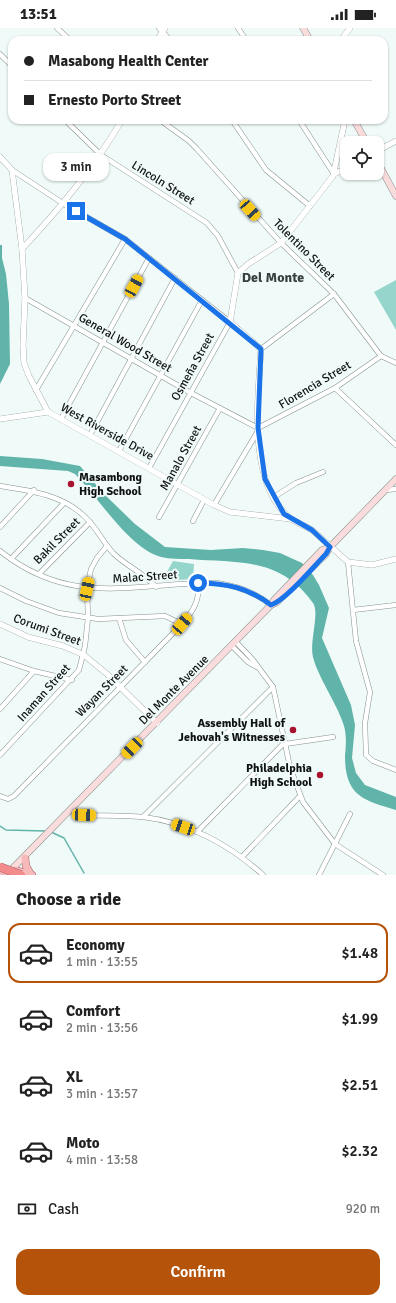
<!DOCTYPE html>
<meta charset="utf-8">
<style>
body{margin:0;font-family:Signika,sans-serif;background:#f6f6f6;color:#222;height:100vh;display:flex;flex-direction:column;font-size:15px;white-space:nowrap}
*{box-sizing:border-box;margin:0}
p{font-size:13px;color:#767676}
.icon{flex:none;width:22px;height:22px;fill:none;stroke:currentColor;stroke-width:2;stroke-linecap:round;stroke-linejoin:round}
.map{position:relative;height:847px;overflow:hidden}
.drawer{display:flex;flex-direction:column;background:#fff;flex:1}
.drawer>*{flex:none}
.banner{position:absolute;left:8px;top:8px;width:380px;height:88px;border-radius:12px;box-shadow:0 1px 3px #0004;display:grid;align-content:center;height:88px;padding:0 16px;background:#fff}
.fabs{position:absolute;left:340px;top:108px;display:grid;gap:8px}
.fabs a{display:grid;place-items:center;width:44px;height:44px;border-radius:8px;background:#fff;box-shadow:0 1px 3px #0004;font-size:20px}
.end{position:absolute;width:18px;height:18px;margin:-9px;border:5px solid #1a73e8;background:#fff;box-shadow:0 0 0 2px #fff}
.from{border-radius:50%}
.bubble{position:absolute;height:28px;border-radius:12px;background:#fff;box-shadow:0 1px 3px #0004;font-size:13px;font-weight:600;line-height:28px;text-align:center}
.car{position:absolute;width:12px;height:24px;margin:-12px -6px;border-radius:5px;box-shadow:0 0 3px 1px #0007;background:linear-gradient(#f5c518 24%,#345 0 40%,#f5c518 0 76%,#345 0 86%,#f5c518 0)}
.banner b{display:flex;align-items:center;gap:14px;height:38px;font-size:15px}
.banner b+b{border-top:1px solid #e0e0e0}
.banner i{width:10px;height:10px;background:#222}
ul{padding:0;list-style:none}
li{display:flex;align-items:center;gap:12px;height:60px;margin:0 8px 6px;padding:0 8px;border:2px solid transparent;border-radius:12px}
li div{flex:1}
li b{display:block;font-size:15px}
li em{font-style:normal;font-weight:600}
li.active{border-color:#b45309}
li>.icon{width:36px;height:36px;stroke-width:1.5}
h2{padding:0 16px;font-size:18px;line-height:48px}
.pay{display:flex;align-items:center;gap:10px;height:44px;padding:0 16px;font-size:15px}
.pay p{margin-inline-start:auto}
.button{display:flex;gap:8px;margin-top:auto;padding:8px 16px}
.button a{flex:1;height:46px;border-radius:12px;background:#b45309;color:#fff;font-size:16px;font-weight:600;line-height:46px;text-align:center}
.status{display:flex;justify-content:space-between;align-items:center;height:28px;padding:0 20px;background:#fff;direction:ltr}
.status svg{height:11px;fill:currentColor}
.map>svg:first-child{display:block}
</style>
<div class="status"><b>13:51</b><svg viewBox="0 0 49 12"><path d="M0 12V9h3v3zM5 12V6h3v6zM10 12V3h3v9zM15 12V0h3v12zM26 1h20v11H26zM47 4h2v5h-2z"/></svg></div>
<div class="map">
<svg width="396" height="847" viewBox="0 0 396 847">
<rect width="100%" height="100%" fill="#f0fbf9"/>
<g fill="#96d5cc">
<polygon points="396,252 396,302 374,264"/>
<polygon points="173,533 194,536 193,551 162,553"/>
</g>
<g fill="#61b4a9">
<polygon points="0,217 2,217 2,230 6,246 9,276 10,336 0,356"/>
<path d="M0 428 42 431 80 438 104 466 135 496 165 519 211 522 243 520 263 522 280 525 302 535 313 547 319 557 329 580 322 610 351 677 355 697 352 730 356 745 365 757 396 769V782C362 772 345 767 345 728 346 717 347 705 343 695 336 674 318 649 313 629 309 614 320 585 313 575 280 529 239 535 189 531 180 531 170 531 161 529 130 521 97 468 75 446L68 443 0 438Z"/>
</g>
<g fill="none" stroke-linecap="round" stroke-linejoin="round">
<g stroke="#61b4a9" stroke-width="1.5">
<polyline points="0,798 6,802 45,803"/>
<polyline points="51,804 64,810 84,845"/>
</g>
<g stroke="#87918f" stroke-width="5.5">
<g id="minor">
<polyline points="57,0 70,12"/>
<polyline points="159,0 170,12"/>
<polyline points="238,0 246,12"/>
<polyline points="0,26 12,38"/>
<polyline points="65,92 101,127 207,195 218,208 238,245"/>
<polyline points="160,92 189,113 197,121 281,215 334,266 381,328 396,335"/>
<polyline points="232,92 266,142 310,178"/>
<polyline points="299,92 334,146"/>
<polyline points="12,142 64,176 125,211 230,294 149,440"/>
<polyline points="25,270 191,365 258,400 335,360 381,328"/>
<polyline points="261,321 334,266"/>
<polyline points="335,360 396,417"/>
<polyline points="36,362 125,211"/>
<polyline points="61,391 149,230"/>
<polyline points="90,407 175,250"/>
<polyline points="119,423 202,272"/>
<path d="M0 458C32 463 66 467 89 493 98 503 104 515 113 525 126 538 144 545 156 559"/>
<polyline points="386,462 396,461"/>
<polyline points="274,469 296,455 323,444"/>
<polyline points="214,477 258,403"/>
<polyline points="159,489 220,380"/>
<polyline points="193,493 204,472"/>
<polyline points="0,499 34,462"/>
<path d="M0 523C73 581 135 554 217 555 238 558 255 564 271 577"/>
<polyline points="11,531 64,475"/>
<polyline points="348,534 356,613 370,664 365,695 366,727 373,733 396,742"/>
<polyline points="39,546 90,494"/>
<polyline points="0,560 26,573 59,585 98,591 165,588 182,596"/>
<polyline points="353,582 396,577"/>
<polyline points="119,590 126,612 145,634"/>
<polyline points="236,614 253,632 273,659 290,739 303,774 335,816 383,847"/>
<polyline points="232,618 248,634 257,639"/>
<polyline points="0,631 34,643 72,652"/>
<polyline points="0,681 34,643"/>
<polyline points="285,716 333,709"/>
<polyline points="0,727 79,642 85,618 88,590 87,561 91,541 97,530 107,518"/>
<path d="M0 768 8 771 14 768 182 596C193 583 200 573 198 555"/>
<path d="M72 782 79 787C100 788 122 787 143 789 188 794 230 817 263 847"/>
<polyline points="143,789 273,659"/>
<polyline points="197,804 285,714"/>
<polyline points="242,829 300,768"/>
<polyline points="319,847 350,786"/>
</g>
</g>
<g stroke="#87918f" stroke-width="6">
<g id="tertiary">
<polyline points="157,12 165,0"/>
<polyline points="341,12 350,0"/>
<polyline points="377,123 396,113"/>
<polyline points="0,129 12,142 22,221 25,270 23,317 24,335 29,348 48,384 214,477 230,484 291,491 312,502 348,534 372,537 396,531"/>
<polyline points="334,146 347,140"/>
<path d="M22 221C61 179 93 141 122 92"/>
<polyline points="0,391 48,384"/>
<path d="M291 491C247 456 258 371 261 321L230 294 238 245 248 236 281 215 333 148 345 92"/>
<polyline points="0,596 28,609 63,618 84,627 107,646 157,695"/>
</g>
</g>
<g stroke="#87918f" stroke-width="7">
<g id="secondary">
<polyline points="303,0 310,12"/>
<polyline points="354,92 367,115"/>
<polyline points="377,133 396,168"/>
<polyline points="271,577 276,575 326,526 330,519 396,451"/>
<polyline points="10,843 271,577 274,572 322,522 330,519"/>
</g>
</g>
<g stroke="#a36162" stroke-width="8">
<g id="primary">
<polyline points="25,830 26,838 31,847"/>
<polyline points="15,842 32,847"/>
<polyline points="0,844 8,846"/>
</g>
</g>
<use href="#minor" stroke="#fff" stroke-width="4.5"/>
<use href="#tertiary" stroke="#fff" stroke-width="5.5"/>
<use href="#secondary" stroke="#fbdcdd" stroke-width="6"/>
<use href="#primary" stroke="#f8b9bb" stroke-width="7"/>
<g stroke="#a36162" stroke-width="9" stroke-linecap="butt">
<polyline id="motorway-bridge" points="0,839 21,847"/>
</g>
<use href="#motorway-bridge" stroke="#f38b8d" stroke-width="8"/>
</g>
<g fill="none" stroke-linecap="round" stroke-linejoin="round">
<path stroke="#1a73e8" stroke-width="5" d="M76 183 125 211 261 321 258 400 265 451 284 486 312 502 330 519 326 526C314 538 286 572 271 577 249 560 226 555 198 555"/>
</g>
<g fill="#a9122f" stroke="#f0fbf9" stroke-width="1.5">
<circle cx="71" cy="456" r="4"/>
<circle cx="293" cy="702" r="4"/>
<circle cx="320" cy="747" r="4"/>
</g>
<g text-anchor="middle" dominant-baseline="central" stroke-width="4" stroke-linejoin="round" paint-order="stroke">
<g font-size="12" fill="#0f1212" stroke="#f0fbf9">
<text transform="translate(163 155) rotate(32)">Lincoln Street</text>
<text transform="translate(304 222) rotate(45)">Tolentino Street</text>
<text transform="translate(125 315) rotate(30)">General Wood Street</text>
<text transform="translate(193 339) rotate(-61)">Osmeña Street</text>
<text transform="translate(315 357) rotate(-31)">Florencia Street</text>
<text transform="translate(107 404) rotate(29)">West Riverside Drive</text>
<text transform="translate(181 430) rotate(-61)">Manalo Street</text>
<text transform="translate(57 513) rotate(-45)">Bakil Street</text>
<text transform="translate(145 549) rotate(-4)">Malac Street</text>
<text transform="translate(47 602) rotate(20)">Corumi Street</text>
<text transform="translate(174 662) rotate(-45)">Del Monte Avenue</text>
<text transform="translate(102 663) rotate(-45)">Wayan Street</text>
<text transform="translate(44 665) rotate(-48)">Inaman Street</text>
</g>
<g font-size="12" font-weight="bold" fill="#0f1212" stroke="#f0fbf9" text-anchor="end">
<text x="79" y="449" text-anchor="start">Masambong<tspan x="79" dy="14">High School</tspan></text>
<text x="285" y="695">Assembly Hall of<tspan x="285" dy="14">Jehovah's Witnesses</tspan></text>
<text x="312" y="740">Philadelphia<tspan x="312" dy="14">High School</tspan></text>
</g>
<g font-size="14" font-weight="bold" fill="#37403e" stroke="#f0fbf9">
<text x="273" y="249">Del Monte</text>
</g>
</g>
</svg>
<div class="fabs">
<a><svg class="icon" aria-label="locate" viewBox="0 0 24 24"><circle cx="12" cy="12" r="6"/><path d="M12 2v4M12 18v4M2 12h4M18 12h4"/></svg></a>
</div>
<i class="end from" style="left:198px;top:555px"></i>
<i class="end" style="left:76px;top:183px"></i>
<div class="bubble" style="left:43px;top:125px;width:66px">3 min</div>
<i class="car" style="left:250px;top:182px;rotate:138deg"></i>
<i class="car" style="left:134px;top:258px;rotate:29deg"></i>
<i class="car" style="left:87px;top:561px;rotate:12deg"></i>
<i class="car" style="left:182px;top:596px;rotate:40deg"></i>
<i class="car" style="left:132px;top:720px;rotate:224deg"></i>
<i class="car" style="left:84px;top:787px;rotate:92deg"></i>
<i class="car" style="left:183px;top:799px;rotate:289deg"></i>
<div class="banner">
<b><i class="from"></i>Masabong Health Center</b>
<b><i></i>Ernesto Porto Street</b>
</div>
</div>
<section class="drawer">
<h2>Choose a ride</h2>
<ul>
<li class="active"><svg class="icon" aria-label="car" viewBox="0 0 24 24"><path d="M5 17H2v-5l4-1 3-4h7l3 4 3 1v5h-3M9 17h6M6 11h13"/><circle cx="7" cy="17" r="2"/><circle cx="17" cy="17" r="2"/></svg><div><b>Economy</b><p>1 min · 13:55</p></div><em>$1.48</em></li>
<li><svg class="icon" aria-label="car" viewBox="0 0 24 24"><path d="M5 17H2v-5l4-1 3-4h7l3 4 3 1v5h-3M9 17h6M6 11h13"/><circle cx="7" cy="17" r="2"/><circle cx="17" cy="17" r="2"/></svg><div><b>Comfort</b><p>2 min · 13:56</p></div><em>$1.99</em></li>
<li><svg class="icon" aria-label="car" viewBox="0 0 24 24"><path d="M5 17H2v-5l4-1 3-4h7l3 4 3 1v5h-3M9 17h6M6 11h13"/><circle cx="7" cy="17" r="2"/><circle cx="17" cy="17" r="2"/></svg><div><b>XL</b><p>3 min · 13:57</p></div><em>$2.51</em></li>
<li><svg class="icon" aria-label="car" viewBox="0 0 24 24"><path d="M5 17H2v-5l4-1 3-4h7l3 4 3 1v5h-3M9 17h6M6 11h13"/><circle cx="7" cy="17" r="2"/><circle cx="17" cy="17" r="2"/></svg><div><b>Moto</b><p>4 min · 13:58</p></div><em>$2.32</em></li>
</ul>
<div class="pay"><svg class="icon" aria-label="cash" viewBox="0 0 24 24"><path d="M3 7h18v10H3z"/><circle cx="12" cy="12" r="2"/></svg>Cash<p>920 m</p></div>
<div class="button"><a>Confirm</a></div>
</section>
